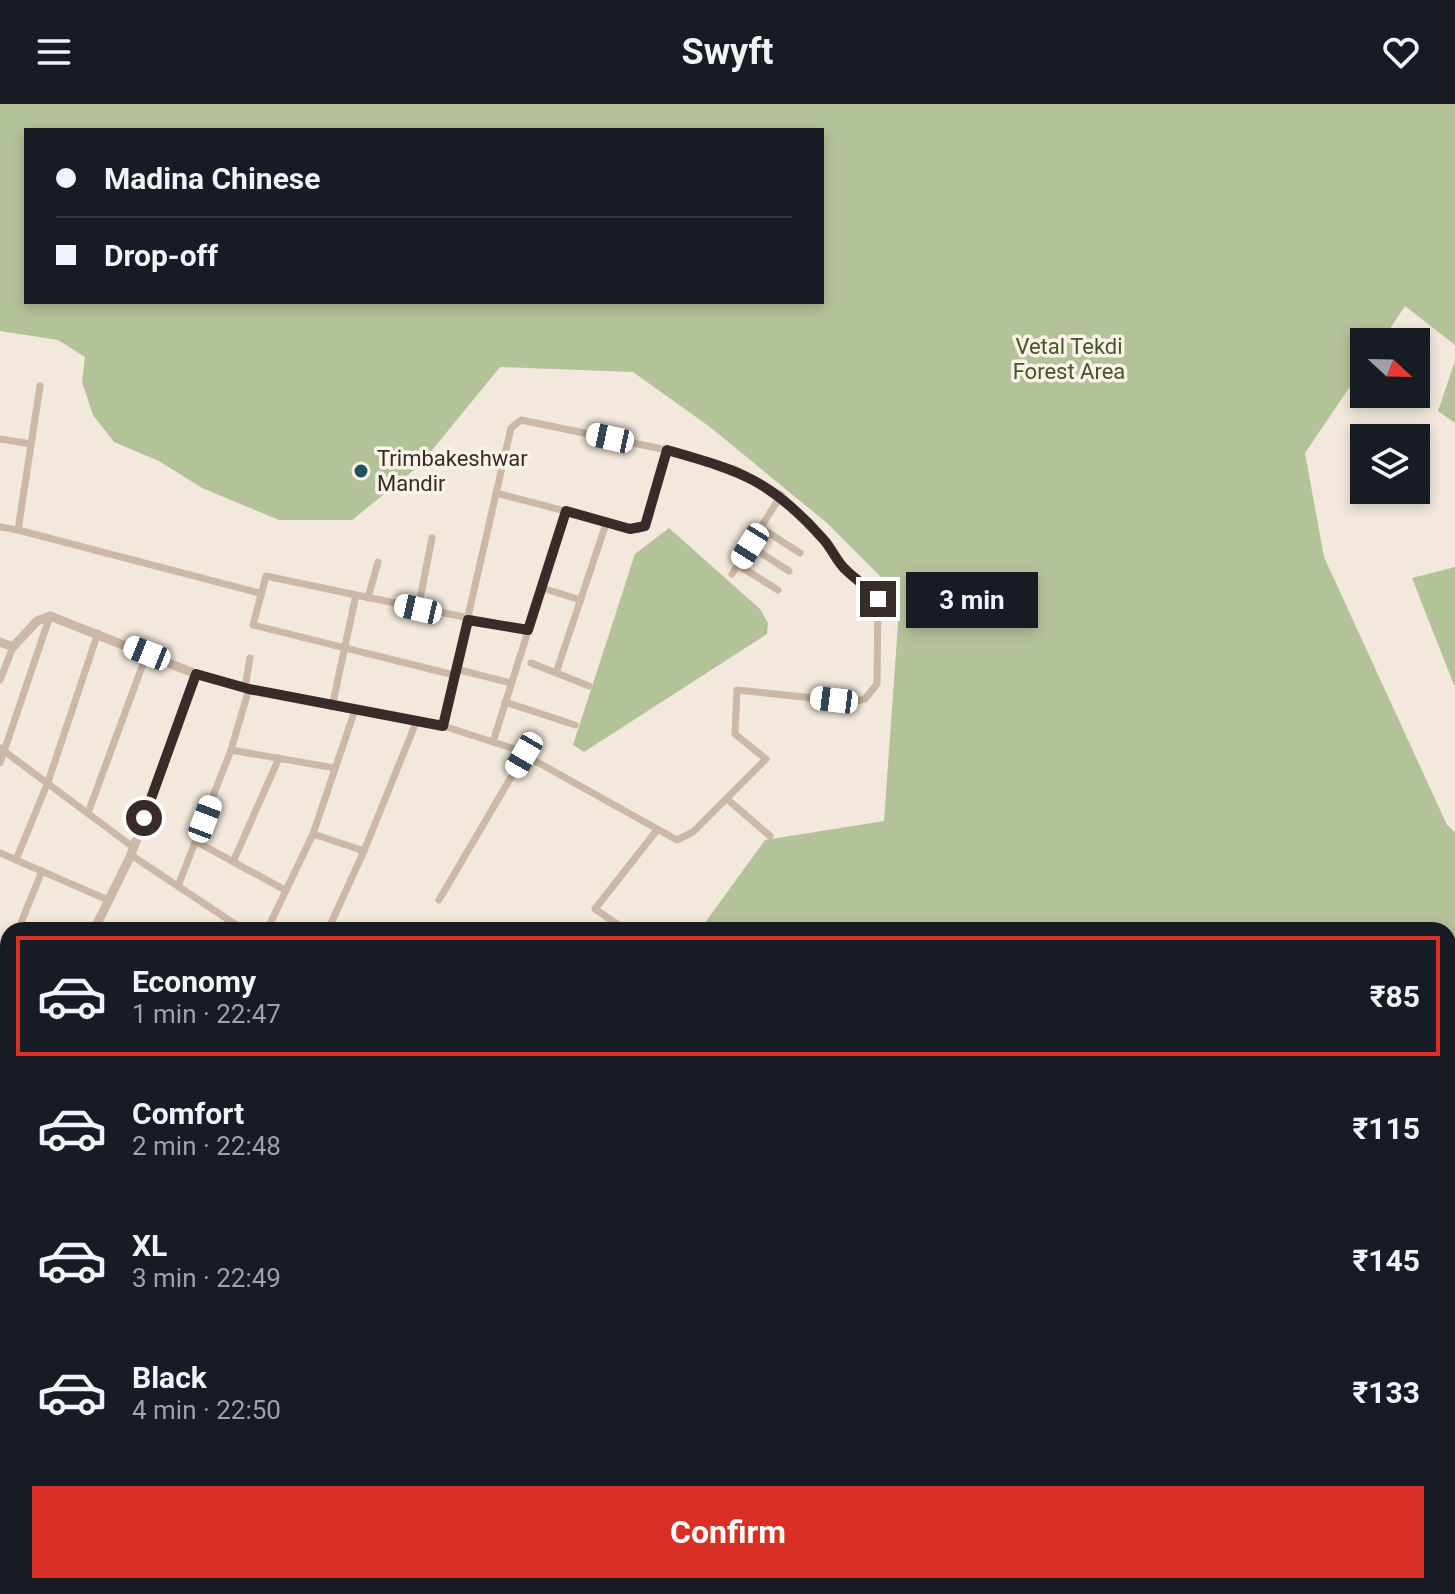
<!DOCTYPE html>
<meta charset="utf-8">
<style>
body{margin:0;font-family:Roboto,sans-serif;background:#242831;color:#f1f3f6;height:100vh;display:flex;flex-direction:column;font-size:30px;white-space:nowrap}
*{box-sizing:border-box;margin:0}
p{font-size:26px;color:#9ea1a6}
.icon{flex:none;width:44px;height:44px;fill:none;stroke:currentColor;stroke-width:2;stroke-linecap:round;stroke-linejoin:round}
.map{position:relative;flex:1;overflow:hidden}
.side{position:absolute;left:0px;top:818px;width:1456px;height:672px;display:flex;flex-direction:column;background:#171b24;border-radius:24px 24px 0 0;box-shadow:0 4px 12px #0003}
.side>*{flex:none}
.hud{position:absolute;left:24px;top:24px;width:800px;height:176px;border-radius:0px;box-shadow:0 4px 12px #0003;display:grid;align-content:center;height:176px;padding:0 32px;background:#171b24}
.needle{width:52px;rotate:112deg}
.fabs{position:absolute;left:1350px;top:224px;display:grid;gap:16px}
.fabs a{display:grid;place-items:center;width:80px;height:80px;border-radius:0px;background:#171b24;box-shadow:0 4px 12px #0003;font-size:40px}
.end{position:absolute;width:36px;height:36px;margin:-18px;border:10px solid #372c27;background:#fff;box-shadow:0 0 0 4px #fff}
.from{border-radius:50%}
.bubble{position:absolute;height:56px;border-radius:0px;background:#171b24;box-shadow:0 4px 12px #0003;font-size:26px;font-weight:700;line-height:56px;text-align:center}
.car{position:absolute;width:24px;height:48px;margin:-24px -12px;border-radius:10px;box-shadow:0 0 6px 2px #0007;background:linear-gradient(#fff 24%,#345 0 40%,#fff 0 76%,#345 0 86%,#fff 0)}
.hud b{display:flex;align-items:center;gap:28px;height:76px;font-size:30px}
.hud b+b{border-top:2px solid #363941}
.hud i{width:20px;height:20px;background:#f1f3f6}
ul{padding:14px 0 0;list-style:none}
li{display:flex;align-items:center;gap:24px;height:120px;margin:0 16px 12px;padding:0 16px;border:4px solid transparent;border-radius:0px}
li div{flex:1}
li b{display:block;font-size:30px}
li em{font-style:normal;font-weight:700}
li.on{border-color:#d93025}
li>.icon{width:72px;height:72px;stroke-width:1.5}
.cta{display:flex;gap:16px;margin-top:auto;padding:16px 32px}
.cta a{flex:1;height:92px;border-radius:0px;background:#d93025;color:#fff;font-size:32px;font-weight:700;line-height:92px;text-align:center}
header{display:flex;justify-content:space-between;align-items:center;height:104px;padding:0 32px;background:#171b24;font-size:36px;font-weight:700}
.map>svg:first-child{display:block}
</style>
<header><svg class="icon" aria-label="menu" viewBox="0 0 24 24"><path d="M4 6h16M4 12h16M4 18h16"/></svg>Swyft<svg class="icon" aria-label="heart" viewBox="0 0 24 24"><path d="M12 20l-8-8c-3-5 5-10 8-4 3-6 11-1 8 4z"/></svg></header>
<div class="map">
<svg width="1455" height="1490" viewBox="0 0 1455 1490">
<rect width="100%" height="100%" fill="#f2e8db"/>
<g fill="#b4c29a" fill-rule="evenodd">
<path d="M0 0H1455V241L1405 202 1381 238H1364V262L1305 349 1324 453 1447 721 1455 728V1490H870L869 1482H1448V826H708L704 820 765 736 884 717 900 492 827 419 710 323 633 268 500 263 420 361 352 416H279L202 384 159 357 114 338 93 311 82 278 85 253 58 236 0 227ZM26 26H822V198H26Z"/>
<polygon points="1455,257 1455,319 1438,307"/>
<polygon points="669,424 760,505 768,519 767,530 584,648 573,641 635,450"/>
<polygon points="1455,463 1455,581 1454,581 1412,474"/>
</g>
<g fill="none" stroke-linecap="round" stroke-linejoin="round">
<g stroke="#cbb8a6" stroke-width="7">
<polyline points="40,282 18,426 259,489"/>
<polyline points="0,335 31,340"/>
<polyline points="496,389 638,426 649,415 667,346"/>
<polyline points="0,423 18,426"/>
<polyline points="761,424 800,449"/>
<polyline points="750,442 789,467"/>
<polyline points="738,461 778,486"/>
<polyline points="732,470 781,391"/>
<polyline points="542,484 581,496"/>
<polyline points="356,491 266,472 253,521 454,571"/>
<polyline points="368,494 378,458"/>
<polyline points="418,505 432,434"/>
<polyline points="531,559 589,582"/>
<polyline points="456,565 511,579"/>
<polyline points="556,569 607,417"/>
<polyline points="196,570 249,585 443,622 512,644 677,736 693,728 766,655 735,630 737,586 852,598 865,595 877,580 878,495 862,477 846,466 826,438 781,391 735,365 667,346 521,316 511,324 443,622"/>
<polyline points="0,576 13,543"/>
<polyline points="245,584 250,554"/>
<polyline points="505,598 575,621"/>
<polyline points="332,603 356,491 528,526"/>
<polyline points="493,638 566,407"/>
<polyline points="0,644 133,743"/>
<polyline points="231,646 335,664"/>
<polyline points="0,659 50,512"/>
<polyline points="727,695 770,732"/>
<polyline points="88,709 147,549"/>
<polyline points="313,730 364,747"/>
<polyline points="197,738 285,786"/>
<polyline points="0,749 108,796"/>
<polyline points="131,751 244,826"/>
<polyline points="16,756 48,678 98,529"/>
<polyline points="233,758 279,654"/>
<polyline points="178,782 231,646 249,585"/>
<polyline points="439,796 524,651"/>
<polyline points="617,820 595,805 657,726"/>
<polyline points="18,826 42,767"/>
<polyline points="267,826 313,730 355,606"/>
<polyline points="328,826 364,747 417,616"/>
<polyline points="0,876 8,851"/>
<polyline points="0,920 8,924"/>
<polyline points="0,984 8,988"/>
<polyline points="0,1059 8,1062"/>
<polyline points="0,1172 8,1176 0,1193"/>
<polyline points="0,1420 8,1423"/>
<polyline points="233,1490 237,1482"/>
<polyline points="449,1490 452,1482"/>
<polyline points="754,1490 758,1482"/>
</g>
<g stroke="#cbb8a6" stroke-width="9">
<polyline points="0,538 13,543 37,517 50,512 196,570 131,751 94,826"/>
<polyline points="0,1021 8,1004"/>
<polyline points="380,1482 399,1490"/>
<polyline points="27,1490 31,1482"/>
</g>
</g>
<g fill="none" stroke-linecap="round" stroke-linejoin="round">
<path stroke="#372c27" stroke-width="10" d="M144 714 196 570 249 585 443 622 468 516 528 526 566 407 630 425 645 422 667 346C741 367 771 376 824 436 832 445 837 458 846 466 856 476 868 483 878 495"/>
</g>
<circle fill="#1c5459" stroke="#faf2e7" stroke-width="3" cx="361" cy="367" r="8"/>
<g text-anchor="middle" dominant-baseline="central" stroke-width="7" stroke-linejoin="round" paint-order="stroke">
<g font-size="22" fill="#45562a" stroke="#faf2e7">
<text x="1069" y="242">Vetal Tekdi<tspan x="1069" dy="25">Forest Area</tspan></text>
</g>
<g font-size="22" fill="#372c27" stroke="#faf2e7" text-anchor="start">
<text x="377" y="354">Trimbakeshwar<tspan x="377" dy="25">Mandir</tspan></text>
</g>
</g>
</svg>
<div class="fabs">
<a><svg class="needle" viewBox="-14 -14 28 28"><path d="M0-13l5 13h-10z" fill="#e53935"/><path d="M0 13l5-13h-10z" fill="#9ea1a6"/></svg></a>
<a><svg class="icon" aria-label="layers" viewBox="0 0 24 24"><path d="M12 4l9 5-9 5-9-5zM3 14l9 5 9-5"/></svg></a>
</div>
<i class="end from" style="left:144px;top:714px"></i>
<i class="end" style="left:878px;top:495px"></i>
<div class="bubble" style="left:906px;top:468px;width:132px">3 min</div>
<i class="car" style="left:610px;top:334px;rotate:282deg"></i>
<i class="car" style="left:750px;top:442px;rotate:212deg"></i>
<i class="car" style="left:418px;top:505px;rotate:283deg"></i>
<i class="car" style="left:147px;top:549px;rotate:292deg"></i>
<i class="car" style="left:834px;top:596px;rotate:277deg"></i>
<i class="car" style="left:524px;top:651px;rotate:210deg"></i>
<i class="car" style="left:205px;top:715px;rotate:21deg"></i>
<div class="hud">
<b><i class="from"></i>Madina Chinese</b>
<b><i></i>Drop-off</b>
</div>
<section class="side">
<ul>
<li class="on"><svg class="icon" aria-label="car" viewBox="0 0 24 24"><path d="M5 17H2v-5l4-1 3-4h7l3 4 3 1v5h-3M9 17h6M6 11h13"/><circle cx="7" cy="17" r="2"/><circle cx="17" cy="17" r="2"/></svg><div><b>Economy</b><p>1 min · 22:47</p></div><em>₹85</em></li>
<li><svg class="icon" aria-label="car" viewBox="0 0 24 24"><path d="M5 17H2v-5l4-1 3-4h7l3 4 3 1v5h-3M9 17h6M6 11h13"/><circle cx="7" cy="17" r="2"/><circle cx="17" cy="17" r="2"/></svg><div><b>Comfort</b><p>2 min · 22:48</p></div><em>₹115</em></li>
<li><svg class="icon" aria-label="car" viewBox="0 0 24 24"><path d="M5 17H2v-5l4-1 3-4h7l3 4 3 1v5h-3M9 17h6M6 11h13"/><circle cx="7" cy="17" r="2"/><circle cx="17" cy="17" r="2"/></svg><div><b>XL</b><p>3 min · 22:49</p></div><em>₹145</em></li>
<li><svg class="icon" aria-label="car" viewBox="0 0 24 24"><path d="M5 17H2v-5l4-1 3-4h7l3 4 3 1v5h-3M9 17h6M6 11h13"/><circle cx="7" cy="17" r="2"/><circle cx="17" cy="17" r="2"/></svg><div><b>Black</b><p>4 min · 22:50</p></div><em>₹133</em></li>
</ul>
<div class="cta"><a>Confirm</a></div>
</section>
</div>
